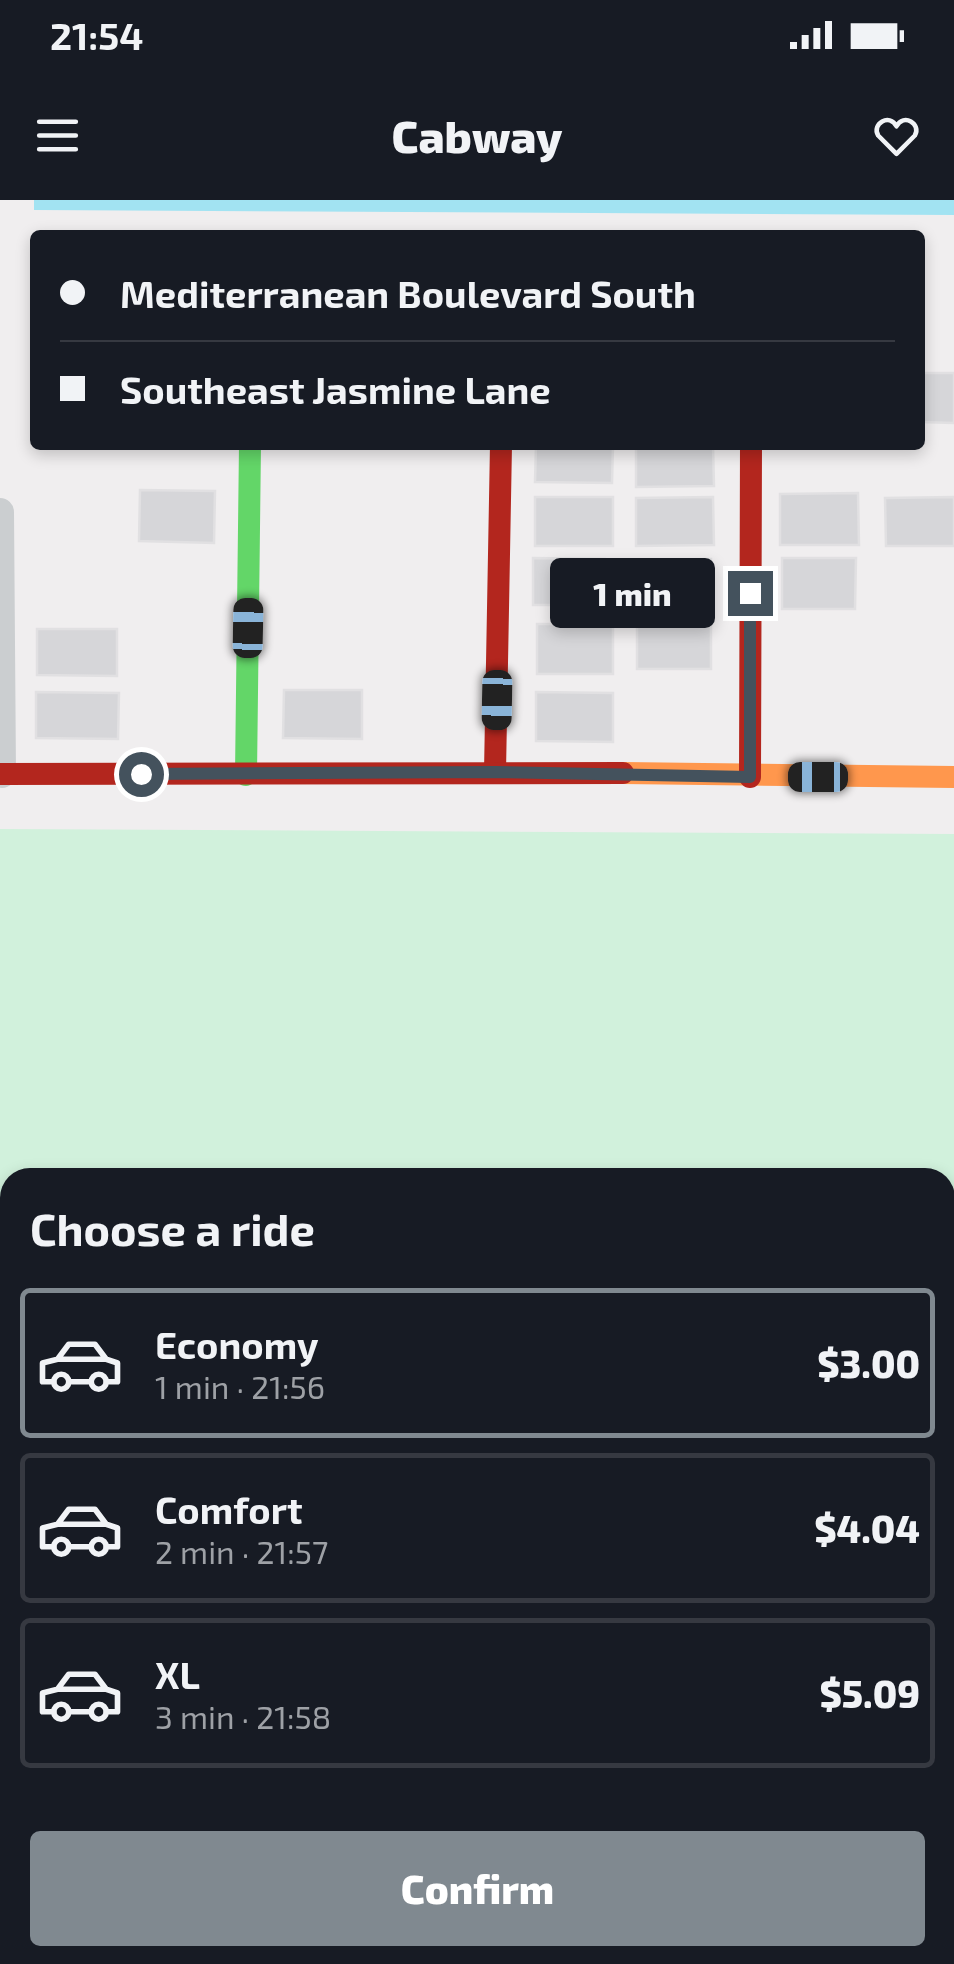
<!DOCTYPE html>
<meta charset="utf-8">
<style>
body{margin:0;font-family:"Exo 2",sans-serif;background:#242831;color:#f1f3f6;height:100vh;display:flex;flex-direction:column;font-size:38px;white-space:nowrap}
*{box-sizing:border-box;margin:0}
p{font-size:32px;color:#9ea1a6}
.icon{flex:none;width:55px;height:55px;fill:none;stroke:currentColor;stroke-width:2;stroke-linecap:round;stroke-linejoin:round}
.map{position:relative;flex:1;overflow:hidden}
.drawer{position:absolute;left:0px;top:968px;width:955px;height:798px;display:flex;flex-direction:column;background:#171b24;border-radius:30px 30px 0 0;box-shadow:0 5px 15px #0003}
.drawer>*{flex:none}
.banner{position:absolute;left:30px;top:30px;width:895px;height:220px;border-radius:10px;box-shadow:0 5px 15px #0003;display:grid;align-content:center;height:220px;padding:0 30px;background:#171b24}
.end{position:absolute;width:45px;height:45px;margin:-22px;border:12px solid #44525d;background:#fff;box-shadow:0 0 0 5px #fff}
.from{border-radius:50%}
.bubble{position:absolute;height:70px;border-radius:10px;background:#171b24;box-shadow:0 5px 15px #0003;font-size:32px;font-weight:800;line-height:70px;text-align:center}
.car{position:absolute;width:30px;height:60px;margin:-30px -15px;border-radius:12px;box-shadow:0 0 8px 2px #0007;background:linear-gradient(#222 24%,#8ab4d8 0 40%,#222 0 76%,#8ab4d8 0 86%,#222 0)}
.banner b{display:flex;align-items:center;gap:35px;height:95px;font-size:38px}
.banner b+b{border-top:2px solid #363941}
.banner i{width:25px;height:25px;background:#f1f3f6}
ul{padding:0;list-style:none}
li{display:flex;align-items:center;gap:30px;height:150px;margin:0 20px 15px;padding:0 10px;border:5px solid #363941;border-radius:10px}
li div{flex:1}
li b{display:block;font-size:38px}
li em{font-style:normal;font-weight:800}
li.selected{border-color:#808990}
li>.icon{width:90px;height:90px;stroke-width:1.5}
h2{padding:0 30px;font-size:45px;line-height:120px}
.button{display:flex;gap:20px;margin-top:auto;padding:20px 30px}
.button a{flex:1;height:115px;border-radius:10px;background:#808990;color:#fff;font-size:40px;font-weight:800;line-height:115px;text-align:center}
.status{display:flex;justify-content:space-between;align-items:center;height:70px;padding:0 50px;background:#171b24;direction:ltr}
.status svg{height:28px;fill:currentColor}
header{display:flex;justify-content:space-between;align-items:center;height:130px;padding:0 30px;background:#171b24;font-size:45px;font-weight:800}
.map>svg:first-child{display:block}
</style>
<div class="status"><b>21:54</b><svg viewBox="0 0 49 12"><path d="M0 12V9h3v3zM5 12V6h3v6zM10 12V3h3v9zM15 12V0h3v12zM26 1h20v11H26zM47 4h2v5h-2z"/></svg></div>
<header><svg class="icon" aria-label="menu" viewBox="0 0 24 24"><path d="M4 6h16M4 12h16M4 18h16"/></svg>Cabway<svg class="icon" aria-label="heart" viewBox="0 0 24 24"><path d="M12 20l-8-8c-3-5 5-10 8-4 3-6 11-1 8 4z"/></svg></header>
<div class="map">
<svg width="954" height="1764" viewBox="0 0 954 1764">
<rect width="100%" height="100%" fill="#f0eeef"/>
<polygon fill="#d1f1dc" points="0,629 954,634 954,1764 281,1764 275,1755 945,1755 945,978 10,978 10,1286 0,1262"/>
<polygon fill="#a2e3f2" points="34,0 954,0 954,15 34,10"/>
<g fill="#d6d6d9" stroke="#e1e0e2" stroke-width="2.5">
<polygon points="920,173 954,173 954,223 920,222"/>
<polygon points="536,245 613,245 612,283 535,282"/>
<polygon points="636,245 713,245 714,286 636,287"/>
<polygon points="140,290 215,291 214,343 139,341"/>
<polygon points="858,293 859,345 780,345 780,294"/>
<rect x="535" y="297" width="78" height="49"/>
<polygon points="713,297 714,345 636,346 636,298"/>
<polygon points="954,297 954,346 886,346 885,298"/>
<polygon points="533,358 605,359 605,405 533,405"/>
<polygon points="782,358 856,358 855,409 782,409"/>
<polygon points="711,359 711,408 636,409 635,360"/>
<rect x="637" y="423" width="74" height="46"/>
<rect x="537" y="424" width="76" height="50"/>
<polygon points="37,429 117,429 117,476 37,475"/>
<polygon points="284,490 362,490 362,539 283,538"/>
<polygon points="36,492 119,493 118,539 36,538"/>
<polygon points="536,492 613,493 613,542 536,541"/>
<polygon points="10,1486 10,1538 0,1539 0,1487"/>
<polygon points="0,1559 10,1559 10,1589 0,1590"/>
<polygon points="0,1637 10,1637 10,1720 0,1719"/>
</g>
<g fill="none" stroke-linecap="round" stroke-linejoin="round">
<polyline stroke="#cbced0" stroke-width="28" points="0,312 2,574"/>
<polyline stroke="#63d668" stroke-width="22" points="246,575 250,245"/>
<polyline stroke="#ff974d" stroke-width="22" points="623,573 954,577"/>
<g stroke="#b3261e" stroke-width="22">
<polyline points="495,572 501,245"/>
<polyline points="0,574 623,573"/>
<polyline points="750,577 751,245"/>
</g>
</g>
<g fill="none" stroke-linecap="round" stroke-linejoin="round">
<polyline stroke="#44525d" stroke-width="12" points="141,574 495,572 750,577 750,393"/>
</g>
</svg>
<i class="end from" style="left:141px;top:574px"></i>
<i class="end" style="left:750px;top:393px"></i>
<div class="bubble" style="left:550px;top:358px;width:165px">1 min</div>
<i class="car" style="left:248px;top:428px;rotate:1deg"></i>
<i class="car" style="left:497px;top:500px;rotate:181deg"></i>
<i class="car" style="left:818px;top:577px;rotate:270deg"></i>
<div class="banner">
<b><i class="from"></i>Mediterranean Boulevard South</b>
<b><i></i>Southeast Jasmine Lane</b>
</div>
<section class="drawer">
<h2>Choose a ride</h2>
<ul>
<li class="selected"><svg class="icon" aria-label="car" viewBox="0 0 24 24"><path d="M5 17H2v-5l4-1 3-4h7l3 4 3 1v5h-3M9 17h6M6 11h13"/><circle cx="7" cy="17" r="2"/><circle cx="17" cy="17" r="2"/></svg><div><b>Economy</b><p>1 min · 21:56</p></div><em>$3.00</em></li>
<li><svg class="icon" aria-label="car" viewBox="0 0 24 24"><path d="M5 17H2v-5l4-1 3-4h7l3 4 3 1v5h-3M9 17h6M6 11h13"/><circle cx="7" cy="17" r="2"/><circle cx="17" cy="17" r="2"/></svg><div><b>Comfort</b><p>2 min · 21:57</p></div><em>$4.04</em></li>
<li><svg class="icon" aria-label="car" viewBox="0 0 24 24"><path d="M5 17H2v-5l4-1 3-4h7l3 4 3 1v5h-3M9 17h6M6 11h13"/><circle cx="7" cy="17" r="2"/><circle cx="17" cy="17" r="2"/></svg><div><b>XL</b><p>3 min · 21:58</p></div><em>$5.09</em></li>
</ul>
<div class="button"><a>Confirm</a></div>
</section>
</div>
